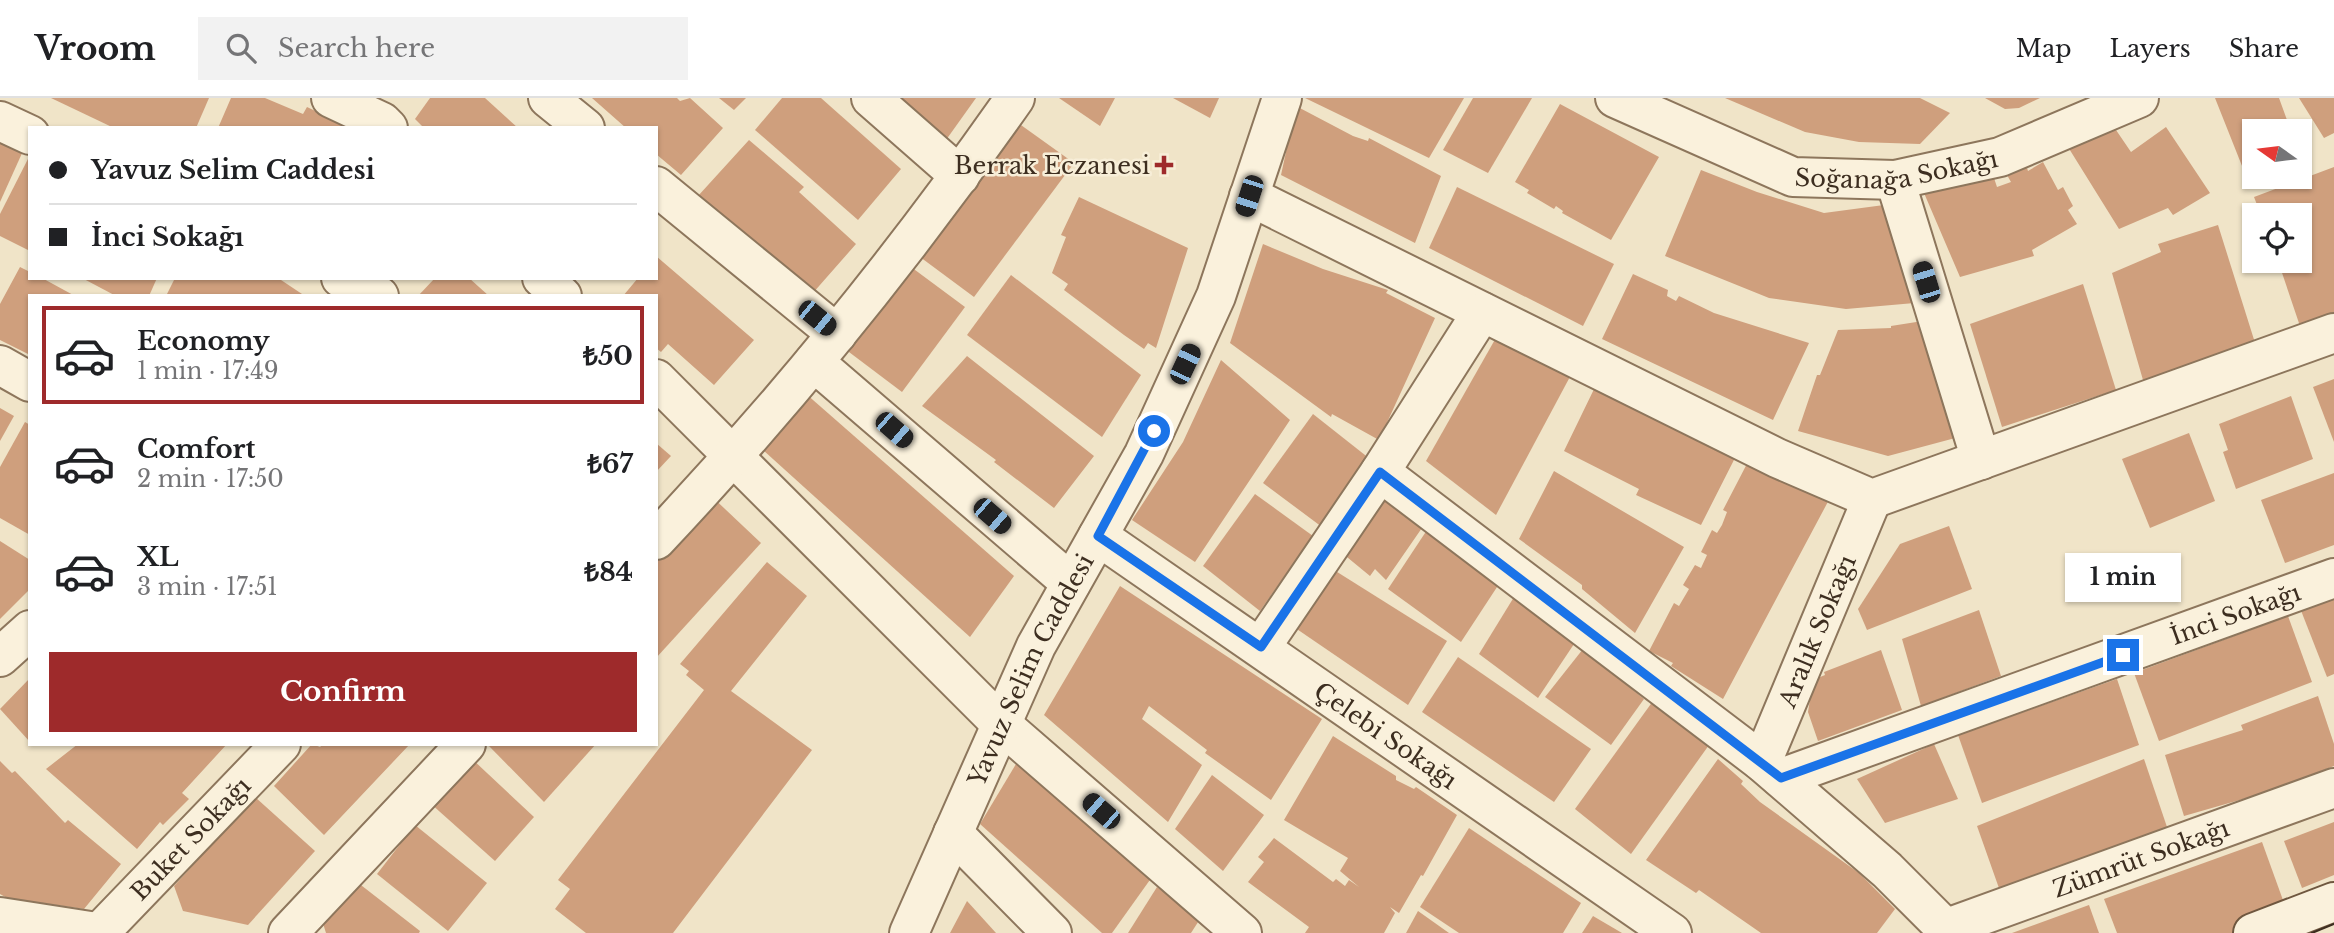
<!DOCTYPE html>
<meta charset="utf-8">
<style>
body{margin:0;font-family:"Libre Baskerville",serif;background:#f2f2f2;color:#202124;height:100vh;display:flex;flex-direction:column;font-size:26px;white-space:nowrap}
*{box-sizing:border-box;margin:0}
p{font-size:23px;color:#757577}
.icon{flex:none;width:38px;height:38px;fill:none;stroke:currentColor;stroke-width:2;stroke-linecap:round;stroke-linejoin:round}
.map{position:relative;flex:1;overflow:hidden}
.side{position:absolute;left:28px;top:196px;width:630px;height:452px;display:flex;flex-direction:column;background:#fff;border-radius:0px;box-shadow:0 2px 5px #0004}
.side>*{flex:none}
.hud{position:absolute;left:28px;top:28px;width:630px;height:154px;border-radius:0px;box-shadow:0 2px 5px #0004;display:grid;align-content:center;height:154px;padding:0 21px;background:#fff}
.needle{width:46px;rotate:284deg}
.controls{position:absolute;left:2242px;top:21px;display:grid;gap:14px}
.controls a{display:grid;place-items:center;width:70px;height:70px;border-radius:0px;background:#fff;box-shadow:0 2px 5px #0004;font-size:35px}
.end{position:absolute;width:32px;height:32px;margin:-16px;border:9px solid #1a73e8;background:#fff;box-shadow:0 0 0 4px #fff}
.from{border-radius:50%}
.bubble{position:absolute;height:49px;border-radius:0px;background:#fff;box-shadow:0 2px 5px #0004;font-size:23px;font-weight:800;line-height:49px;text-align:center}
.car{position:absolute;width:21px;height:42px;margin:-21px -10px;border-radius:9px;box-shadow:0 0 5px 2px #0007;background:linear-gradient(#222 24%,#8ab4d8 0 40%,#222 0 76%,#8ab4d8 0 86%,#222 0)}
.hud b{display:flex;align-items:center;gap:24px;height:66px;font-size:26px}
.hud b+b{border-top:2px solid #e0e0e0}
.hud i{width:18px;height:18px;background:#202124}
ul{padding:12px 0 0;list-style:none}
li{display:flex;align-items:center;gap:21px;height:98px;margin:0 14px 10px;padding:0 7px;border:4px solid transparent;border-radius:0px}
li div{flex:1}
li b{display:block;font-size:26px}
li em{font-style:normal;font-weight:800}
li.active{border-color:#9e2a2b}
li>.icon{width:63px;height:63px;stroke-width:1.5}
.primary-button{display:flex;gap:14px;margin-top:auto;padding:14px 21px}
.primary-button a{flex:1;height:80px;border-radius:0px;background:#9e2a2b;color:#fff;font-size:28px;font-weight:800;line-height:80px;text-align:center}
header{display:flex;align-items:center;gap:42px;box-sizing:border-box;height:98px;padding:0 35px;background:#fff;border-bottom:2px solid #e0e0e0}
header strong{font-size:33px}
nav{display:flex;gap:38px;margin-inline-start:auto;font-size:24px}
.search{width:490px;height:63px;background:#f2f2f2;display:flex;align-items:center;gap:18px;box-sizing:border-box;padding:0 24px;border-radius:0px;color:#757577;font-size:26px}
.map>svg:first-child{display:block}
</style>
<header>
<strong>Vroom</strong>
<div class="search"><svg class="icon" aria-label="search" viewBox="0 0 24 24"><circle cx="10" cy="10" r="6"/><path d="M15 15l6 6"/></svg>Search here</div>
<nav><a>Map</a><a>Layers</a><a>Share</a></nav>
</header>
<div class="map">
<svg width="2334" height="835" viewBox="0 0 2334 835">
<rect width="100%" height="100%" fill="#f0e4c8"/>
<g fill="#cf9f7d">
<polygon points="51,0 209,0 196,30 114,30"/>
<polygon points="231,0 265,0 303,16 307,9 351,30 218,30"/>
<polygon points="430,0 485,0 518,30 424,30 415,21"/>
<polygon points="592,0 677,0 680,3 690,0 723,30 681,77 656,56 656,30 626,30"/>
<polygon points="719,0 746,0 734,12"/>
<polygon points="782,0 821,0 901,71 858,122 755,32"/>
<polygon points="891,0 976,0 946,42"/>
<polygon points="1059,0 1115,0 1100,28"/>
<polygon points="1173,0 1219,0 1210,20"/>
<polygon points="1305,0 1464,0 1429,60"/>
<polygon points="1473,0 1532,0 1488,75 1443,52"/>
<polygon points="1725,0 1920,0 1950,15 1920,46 1859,44 1805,34"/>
<polygon points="1985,0 2040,0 2019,10 2005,11"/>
<polygon points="2215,0 2279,0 2291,33 2254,33 2254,75 2246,78"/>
<polygon points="2299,0 2334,0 2334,35 2324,40"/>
<polygon points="1560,6 1659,59 1611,142 1562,115 1563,113 1556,108 1554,111 1527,95 1529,92 1515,84"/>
<polygon points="1296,8 1353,38 1368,43 1369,40 1441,78 1415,145 1281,77"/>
<polygon points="1014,22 1074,65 974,199 916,156"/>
<polygon points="2166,29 2210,95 2173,117 2168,110 2119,131 2068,49 2116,32 2131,54"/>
<polygon points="0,41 23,53 0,104"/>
<polygon points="749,42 804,89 799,94 856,146 805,204 698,98"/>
<polygon points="30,57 30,153 0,138 0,116"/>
<polygon points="2043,64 2058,92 2063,89 2073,108 2068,112 2077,126 2032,152 2034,158 1960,179 1924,95 1994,80 1997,89 2011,84 2007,77 2027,70 2028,73"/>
<polygon points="2334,69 2334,225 2303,237 2278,163 2300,163 2300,117 2261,117 2254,99"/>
<polygon points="1701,72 1757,94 1824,115 1899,105 1926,204 1846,211 1769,200 1665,158"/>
<polygon points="1457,89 1614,166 1583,228 1429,150"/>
<polygon points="1079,99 1188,150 1156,250 1148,245 1144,251 1124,237 1064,192 1068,186 1052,175 1066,139 1061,137"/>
<polygon points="2218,127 2256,248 2143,282 2112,175 2161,154 2158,146"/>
<polygon points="1263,146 1323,171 1388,192 1386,195 1435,220 1379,342 1332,316 1331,319 1230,245"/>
<polygon points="656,158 754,242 714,287 668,246 661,254 656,250 656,198 623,198 638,180 656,180"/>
<polygon points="907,166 965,209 902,294 845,251"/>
<polygon points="20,169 30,174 30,180 42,180 75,198 30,198 30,257 0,242 0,206"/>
<polygon points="1633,176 1668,192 1667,198 1676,203 1679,198 1714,215 1809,245 1773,322 1602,241"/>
<polygon points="1011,177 1141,277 1102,339 967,237"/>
<polygon points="82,180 157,180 149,198 116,198"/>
<polygon points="175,180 278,180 305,198 166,198"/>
<polygon points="435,180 469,180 489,198 418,198"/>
<polygon points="2083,186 2116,292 2002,329 1970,226"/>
<polygon points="1929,222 1959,339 1888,358 1798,333 1817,277 1820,277 1838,232 1891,230 1891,228"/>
<polygon points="1497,238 1572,275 1496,417 1426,363"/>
<polygon points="967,258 1094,358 1054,410 994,364 996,362 922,308"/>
<polygon points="1221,262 1290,322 1195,464 1132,422 1183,344"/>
<polygon points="2334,281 2334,344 2313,289"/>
<polygon points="1596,287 1738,354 1701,427 1636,397 1639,391 1564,353"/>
<polygon points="805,295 1014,478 970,539 763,352"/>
<polygon points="2291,298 2313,361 2236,391 2223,354 2228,352 2219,326"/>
<polygon points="0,310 14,318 0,343"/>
<polygon points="1313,316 1370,361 1322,429 1263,385"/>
<polygon points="25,324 30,327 30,437 0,420 0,369"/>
<polygon points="2189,335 2215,403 2150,430 2122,361"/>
<polygon points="656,345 671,358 656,374"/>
<polygon points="1751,358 1831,398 1723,601 1671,568 1673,565 1649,553 1674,505 1679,508 1689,491 1683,487 1695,467 1701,470 1707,457 1701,454 1712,432 1717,435 1722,427 1727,414 1723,412"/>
<polygon points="1554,373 1684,449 1635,535 1582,491 1582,487 1519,441"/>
<polygon points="2334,375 2334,447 2285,465 2261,402"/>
<polygon points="1380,387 1424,427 1386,482 1375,471 1370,478 1336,450"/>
<polygon points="707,394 761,445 656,560 656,450"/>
<polygon points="1255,396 1313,438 1260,513 1203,468"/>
<polygon points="1949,428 1972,491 1867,532 1858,511 1900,446"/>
<polygon points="1429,429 1499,486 1461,544 1388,491"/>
<polygon points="0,443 30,462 30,491 0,521"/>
<polygon points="767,464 807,498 731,593 812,652 673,835 586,835 555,811 570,791 558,782 704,592 686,577 689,573 680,566"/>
<polygon points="1326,467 1447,543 1408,607 1288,525"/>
<polygon points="1120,488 1322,621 1271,702 1205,655 1207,652 1149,608 1142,621 1202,667 1168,724 1044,617"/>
<polygon points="2334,498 2334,576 2327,579 2300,510"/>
<polygon points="1514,499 1574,546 1538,600 1479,556"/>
<polygon points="1979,512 2001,578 1921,608 1902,541"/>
<polygon points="2288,518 2312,584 2159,643 2134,575"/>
<polygon points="1583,551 1644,601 1611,647 1545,599"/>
<polygon points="1881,552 1902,612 1818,643 1808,614 1813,582 1825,577 1824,574"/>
<polygon points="1458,559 1591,651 1554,704 1422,614"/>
<polygon points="30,580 30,644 0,611"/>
<polygon points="2117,581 2139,647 1982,705 1958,637"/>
<polygon points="2318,598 2334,646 2334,668 2264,695 2184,718 2165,657 2243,632 2241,627"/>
<polygon points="1653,603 1709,647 1631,756 1575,711"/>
<polygon points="1333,638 1396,678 1396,682 1414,691 1416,689 1457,717 1423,778 1421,777 1399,815 1390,809 1395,815 1384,835 1305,835 1309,829 1248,784 1264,764 1258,759 1274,740 1333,784 1336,781 1345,788 1349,782 1359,789 1340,773 1348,760 1284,722"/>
<polygon points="78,646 227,646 182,695 189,701 163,727 160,724 137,751 46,671"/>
<polygon points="312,646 320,649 323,646 410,646 324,737 274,688"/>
<polygon points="487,646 596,646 544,704"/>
<polygon points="1934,646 1958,701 1885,725 1857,681"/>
<polygon points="471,660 534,719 495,763 430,705"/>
<polygon points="1718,661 1743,683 1741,686 1760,704 1859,775 1895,811 1877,835 1761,835 1699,792 1696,795 1646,762"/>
<polygon points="2144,661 2167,729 2000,793 1977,728"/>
<polygon points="0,663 12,675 15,673 65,725 68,722 121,766 84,811 7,800 0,796"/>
<polygon points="1016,666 1152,779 1112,835 1102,835 980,726"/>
<polygon points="1212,677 1264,717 1223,773 1175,731"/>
<polygon points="255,699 315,753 248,827 183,813 174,788"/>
<polygon points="2334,724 2334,777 2302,790 2284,743"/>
<polygon points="415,727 487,785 448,833 377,776"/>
<polygon points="1469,730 1581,805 1563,835 1459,835 1420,809"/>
<polygon points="2262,744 2288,816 2233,835 2117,835 2104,801"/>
<polygon points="357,784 420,833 419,835 326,835 322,822"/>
<polygon points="1157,789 1200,821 1191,835 1128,835"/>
<polygon points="967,803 996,835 950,835"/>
<polygon points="2089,807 2099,835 2012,835"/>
<polygon points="1418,813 1449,835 1406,835"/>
<polygon points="1593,818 1622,835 1582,835"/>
</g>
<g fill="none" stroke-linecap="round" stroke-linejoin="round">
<g stroke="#8d765c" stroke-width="42">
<g id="minor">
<polyline points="331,0 382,24 388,30"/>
<polyline points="548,0 585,30"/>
<polyline points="871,0 960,78"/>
<path id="s1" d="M1615 0 1793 79 1895 82 2000 59 2139 0"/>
<polyline points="0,23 30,37"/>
<polyline points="1895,82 1981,362"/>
<polyline points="656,88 837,236"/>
<polyline points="1249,98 1777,360 1872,401 2334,235"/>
<polyline points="341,180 379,198"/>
<polyline points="542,180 562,198"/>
<polyline points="814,264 1071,485"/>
<polyline points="0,267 30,284"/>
<polyline points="656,281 1001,626 1242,835"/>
<polyline points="1380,374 1762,664 1887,772 1950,835"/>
<path id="s2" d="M1098 438 1672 835"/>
<path d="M656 442C786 304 906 156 1015 0"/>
<polyline points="1261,549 1380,374 1482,214"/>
<polyline points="0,559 30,532"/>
<path id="s3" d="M1762 664 1872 401"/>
<path id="s4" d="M1781 680 2334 480"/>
<polyline points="953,735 1052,835"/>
<polyline points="0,819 103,835"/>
<path id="s5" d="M1947 830 2334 690"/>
<path id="s6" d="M100 834 281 646"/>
<polyline points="288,835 466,646"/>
</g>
</g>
<g stroke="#8d765c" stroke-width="42">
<g id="tertiary">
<path id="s7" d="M909 835 1036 548 1144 356 1216 198 1282 0"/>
</g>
</g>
<g stroke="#6f573f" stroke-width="42">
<polyline id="secondary" points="2253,835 2334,804"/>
</g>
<use href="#minor" stroke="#faf1dc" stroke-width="38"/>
<use href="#tertiary" stroke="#faf1dc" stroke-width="38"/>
<use href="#secondary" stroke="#faf1dc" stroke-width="38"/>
<polyline stroke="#3d2e20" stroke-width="2" points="2312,835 2334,826"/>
</g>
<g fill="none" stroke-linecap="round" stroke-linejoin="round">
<polyline stroke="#1a73e8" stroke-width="9" points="1154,333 1098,438 1261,549 1380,374 1781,680 2123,557"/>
</g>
<path fill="#9e2a2b" stroke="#f7eed8" stroke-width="2.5" d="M1160.5 56.5h7v7h7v7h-7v7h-7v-7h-7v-7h7z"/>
<g text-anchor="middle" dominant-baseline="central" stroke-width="5" stroke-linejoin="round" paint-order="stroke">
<g font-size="24" fill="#3d2e20" stroke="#f7eed8">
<text stroke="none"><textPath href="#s1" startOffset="299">Soğanağa Sokağı</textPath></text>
<text stroke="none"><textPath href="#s4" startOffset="483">İnci Sokağı</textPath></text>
<text stroke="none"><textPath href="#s3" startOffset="142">Aralık Sokağı</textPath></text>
<text stroke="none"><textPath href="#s7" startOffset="290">Yavuz Selim Caddesi</textPath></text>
<text stroke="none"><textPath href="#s2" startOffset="350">Çelebi Sokağı</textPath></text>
<text stroke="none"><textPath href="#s6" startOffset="130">Buket Sokağı</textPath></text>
<text stroke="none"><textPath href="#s5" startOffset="206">Zümrüt Sokağı</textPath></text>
</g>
<g font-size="24" fill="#3d2e20" stroke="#f7eed8" text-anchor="end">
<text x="1150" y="67">Berrak Eczanesi</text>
</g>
</g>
</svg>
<div class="controls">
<a><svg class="needle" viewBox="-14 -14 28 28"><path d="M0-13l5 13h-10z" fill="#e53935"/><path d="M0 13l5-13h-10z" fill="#757577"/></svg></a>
<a><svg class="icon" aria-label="locate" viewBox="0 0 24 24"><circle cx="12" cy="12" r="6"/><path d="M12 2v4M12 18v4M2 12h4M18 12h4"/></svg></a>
</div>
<i class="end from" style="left:1154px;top:333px"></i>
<i class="end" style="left:2123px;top:557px"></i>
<div class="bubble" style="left:2065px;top:455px;width:116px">1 min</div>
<i class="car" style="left:1249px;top:98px;rotate:198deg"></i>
<i class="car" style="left:1926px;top:184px;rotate:343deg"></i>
<i class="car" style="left:817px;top:220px;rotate:129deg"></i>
<i class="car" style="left:1185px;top:266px;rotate:25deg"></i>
<i class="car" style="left:894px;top:332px;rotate:131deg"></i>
<i class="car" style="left:992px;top:418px;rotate:131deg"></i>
<i class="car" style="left:1101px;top:713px;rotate:311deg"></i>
<div class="hud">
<b><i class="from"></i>Yavuz Selim Caddesi</b>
<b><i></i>İnci Sokağı</b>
</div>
<section class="side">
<ul>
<li class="active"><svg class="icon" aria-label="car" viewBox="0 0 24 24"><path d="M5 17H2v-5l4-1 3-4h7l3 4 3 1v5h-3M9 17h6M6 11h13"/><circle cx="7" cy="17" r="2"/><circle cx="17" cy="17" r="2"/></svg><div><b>Economy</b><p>1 min · 17:49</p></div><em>₺50</em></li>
<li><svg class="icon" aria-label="car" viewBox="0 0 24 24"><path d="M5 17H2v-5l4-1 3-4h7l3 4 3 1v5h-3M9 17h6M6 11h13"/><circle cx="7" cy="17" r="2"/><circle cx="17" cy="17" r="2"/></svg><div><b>Comfort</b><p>2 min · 17:50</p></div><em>₺67</em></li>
<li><svg class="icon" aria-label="car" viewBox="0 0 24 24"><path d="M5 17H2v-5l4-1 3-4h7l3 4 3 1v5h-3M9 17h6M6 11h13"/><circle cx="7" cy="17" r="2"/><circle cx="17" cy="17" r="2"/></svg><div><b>XL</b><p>3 min · 17:51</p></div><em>₺84</em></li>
</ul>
<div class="primary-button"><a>Confirm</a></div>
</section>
</div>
